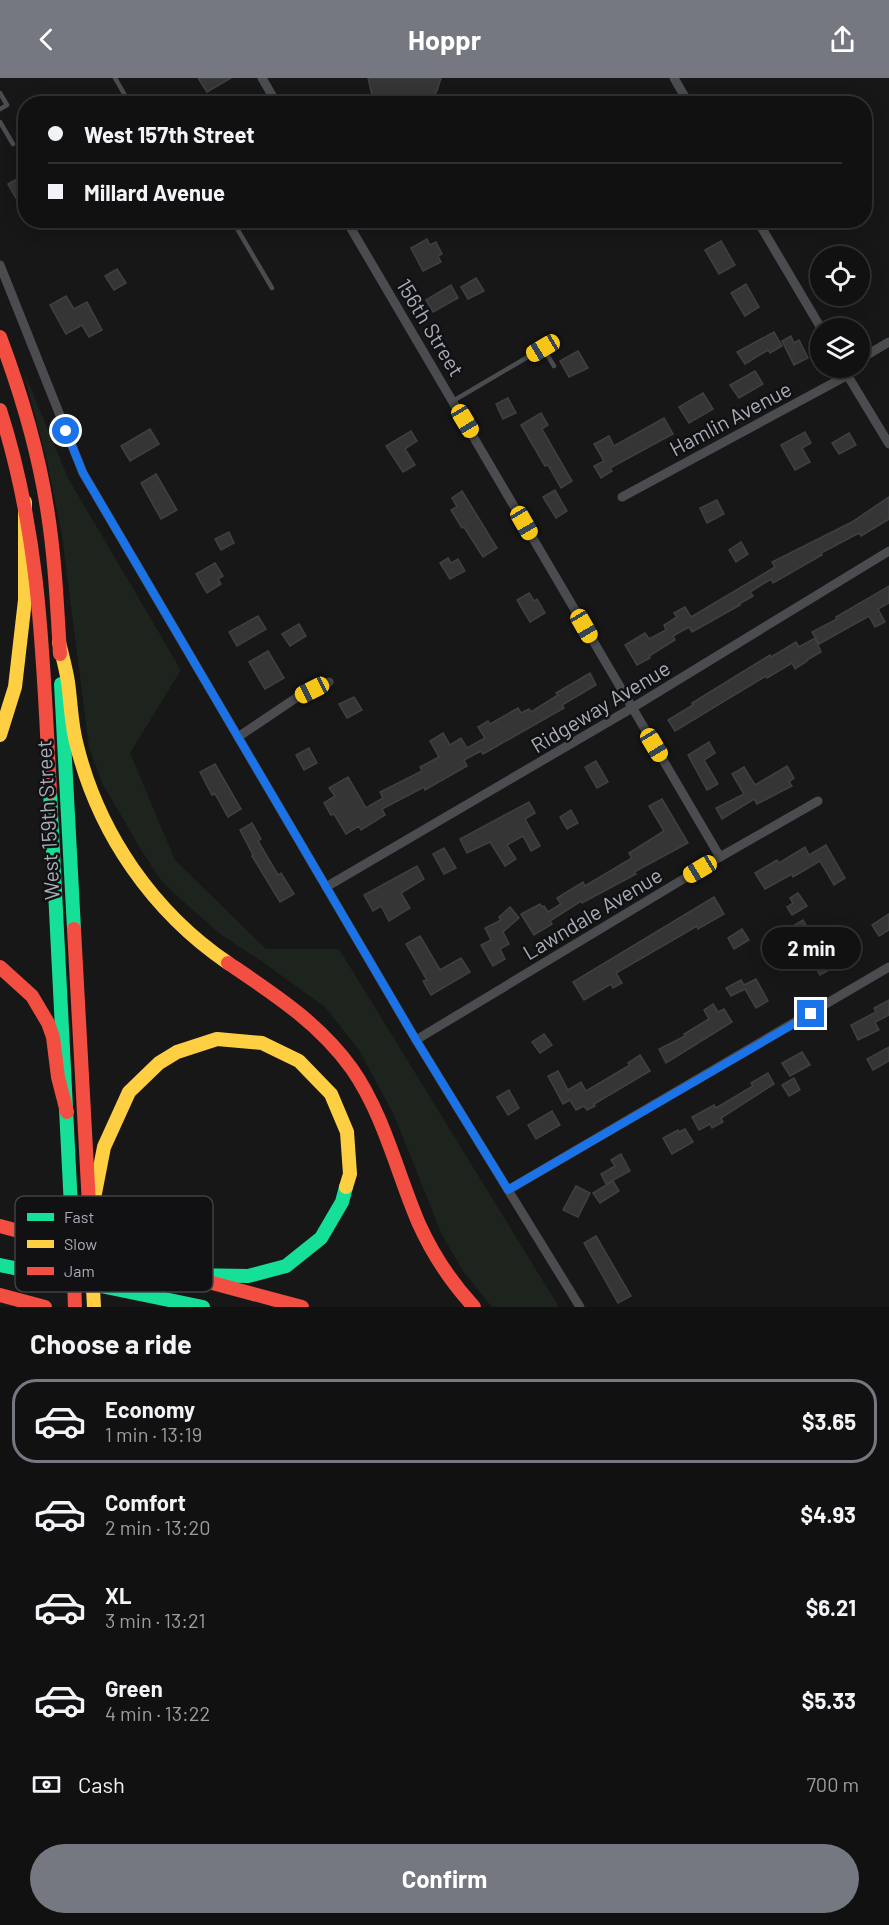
<!DOCTYPE html>
<meta charset="utf-8">
<style>
body{margin:0;font-family:Barlow,sans-serif;background:#1e1f1f;color:#f1f3f6;height:100vh;display:flex;flex-direction:column;font-size:22px;white-space:nowrap}
*{box-sizing:border-box;margin:0}
p{font-size:20px;color:#9c9d9f}
.icon{flex:none;width:33px;height:33px;fill:none;stroke:currentColor;stroke-width:2;stroke-linecap:round;stroke-linejoin:round}
.map{position:relative;height:1229px;overflow:hidden}
.details{display:flex;flex-direction:column;background:#111;flex:1}
.details>*{flex:none}
.guide{position:absolute;left:18px;top:18px;width:854px;height:132px;border-radius:24px;box-shadow:0 3px 15px #0003,0 0 0 2px #303131;display:grid;align-content:center;height:132px;padding:0 30px;background:#111}
.controls{position:absolute;left:810px;top:168px;display:grid;gap:12px}
.controls a{display:grid;place-items:center;width:60px;height:60px;border-radius:50%;background:#111;box-shadow:0 3px 15px #0003,0 0 0 2px #303131;font-size:30px}
.end{position:absolute;width:27px;height:27px;margin:-14px;border:8px solid #1a73e8;background:#fff;box-shadow:0 0 0 3px #fff}
.from{border-radius:50%}
.bubble{position:absolute;height:42px;border-radius:21px;background:#111;box-shadow:0 3px 15px #0003,0 0 0 2px #303131;font-size:20px;font-weight:700;line-height:42px;text-align:center}
.car{position:absolute;width:18px;height:36px;margin:-18px -9px;border-radius:8px;box-shadow:0 0 4px 2px #0007;background:linear-gradient(#f5c518 24%,#345 0 40%,#f5c518 0 76%,#345 0 86%,#f5c518 0)}
.guide b{display:flex;align-items:center;gap:21px;height:57px;font-size:22px}
.guide b+b{border-top:2px solid #303131}
.guide i{width:15px;height:15px;background:#f1f3f6}
ul{padding:0;list-style:none}
li{display:flex;align-items:center;gap:18px;height:84px;margin:0 12px 9px;padding:0 18px;border:3px solid transparent;border-radius:24px}
li div{flex:1}
li b{display:block;font-size:22px}
li em{font-style:normal;font-weight:700}
li.active{border-color:#757880}
li>.icon{width:54px;height:54px;stroke-width:1.5}
h2{padding:0 30px;font-size:27px;line-height:72px}
.pay{display:flex;align-items:center;gap:15px;height:66px;padding:0 30px;font-size:22px}
.pay p{margin-inline-start:auto}
.cta{display:flex;gap:12px;margin-top:auto;padding:12px 30px}
.cta a{flex:1;height:69px;border-radius:36px;background:#757880;color:#fff;font-size:24px;font-weight:700;line-height:69px;text-align:center}
header{display:flex;justify-content:space-between;align-items:center;height:78px;padding:0 30px;background:#757880;color:#fff;font-size:27px;font-weight:700}
.map>svg:first-child{display:block}
</style>
<header><svg class="icon" aria-label="back" viewBox="0 0 24 24"><path d="M15 5l-7 7 7 7"/></svg>Hoppr<svg class="icon" aria-label="share" viewBox="0 0 24 24"><path d="M12 15V3M7 8l5-5 5 5M5 13v7h14v-7"/></svg></header>
<div class="map">
<svg width="889" height="1229" viewBox="0 0 889 1229">
<rect width="100%" height="100%" fill="#171717"/>
<polygon fill="#1d241e" points="23,292 68,400 181,592 130,675 175,782 266,871 339,871 559,1229 492,1229 463,1193 442,1157 394,1037 359,972 325,929 260,882 220,856 175,816 160,801 143,775 102,705 89,669 62,458 46,379"/>
<g fill="#353536" stroke="#3f4043" stroke-width="1.5">
<polygon points="198,0 231,0 207,14"/>
<polygon points="368,0 441,0 437,13 428,26 379,26 372,17"/>
<polygon points="26,96 26,115 16,120 8,106"/>
<polygon points="427,161 430,167 436,164 442,176 438,178 441,184 423,193 411,170"/>
<polygon points="721,163 735,187 719,196 705,172"/>
<polygon points="117,191 126,205 114,212 105,198"/>
<polygon points="476,200 484,213 468,221 461,209"/>
<polygon points="746,206 759,229 745,238 731,215"/>
<polygon points="451,207 458,220 433,234 426,222"/>
<polygon points="66,218 74,231 87,224 102,252 89,259 82,247 66,256 50,227"/>
<polygon points="774,254 782,268 770,275 768,272 745,286 737,274"/>
<polygon points="791,258 794,265 799,262 808,280 794,287 782,263"/>
<polygon points="578,273 588,290 569,299 560,283"/>
<polygon points="755,293 763,306 739,320 730,307"/>
<polygon points="703,315 713,331 689,345 679,329"/>
<polygon points="508,320 516,335 503,341 496,326"/>
<polygon points="541,335 548,347 542,351 572,403 561,410 548,387 545,388 521,347"/>
<polygon points="664,340 673,356 610,390 612,393 601,400 594,388 604,383 594,366 609,358 614,368"/>
<polygon points="150,351 159,366 130,383 121,368"/>
<polygon points="411,353 417,363 405,371 415,387 403,394 386,368"/>
<polygon points="805,354 811,365 802,370 810,384 795,392 781,367"/>
<polygon points="849,355 856,367 839,376 832,365"/>
<polygon points="156,396 177,432 161,441 141,405"/>
<polygon points="555,412 567,433 556,440 543,419"/>
<polygon points="462,413 497,470 483,479 464,449 462,450 451,432 457,429 452,420"/>
<polygon points="889,419 889,441 861,458 859,455 821,475 822,477 773,505 771,501 750,514 753,518 739,526 740,527 692,554 689,549 673,558 675,562 649,578 650,580 637,587 625,567 645,555 649,561 666,552 664,547 677,539 674,535 685,529 691,539 775,489 772,484 852,444"/>
<polygon points="717,422 724,436 707,445 700,430"/>
<polygon points="229,454 234,465 221,472 215,461"/>
<polygon points="741,464 748,476 736,484 729,472"/>
<polygon points="448,480 451,485 458,481 465,493 450,501 440,485"/>
<polygon points="215,485 223,498 218,501 221,506 207,515 196,496"/>
<polygon points="889,508 889,525 878,531 885,544 875,549 869,538 819,566 812,554 837,541 836,539"/>
<polygon points="529,515 534,523 537,521 545,535 530,544 517,522"/>
<polygon points="258,538 266,551 237,568 229,554"/>
<polygon points="299,546 306,558 290,568 282,556"/>
<polygon points="815,560 821,574 807,582 807,583 795,591 792,585 767,600 766,598 675,653 668,642 693,627 692,625 770,577 771,579 796,564 799,569"/>
<polygon points="268,573 284,600 265,611 249,584"/>
<polygon points="590,595 596,607 562,627 564,630 483,676 481,673 464,682 467,688 425,712 424,709 382,731 385,737 361,752 359,748 346,756 334,736 331,737 324,725 335,718 329,710 348,699 366,730 383,720 380,714 422,693 420,689 439,679 430,663 443,655 450,667 461,660 467,670 485,660 478,649 488,643 490,646 518,630 521,635 529,631 531,634 558,617 556,615"/>
<polygon points="354,619 362,632 347,640 339,626"/>
<polygon points="709,664 715,675 704,682 718,706 707,712 688,677"/>
<polygon points="309,670 317,685 304,692 296,677"/>
<polygon points="596,683 608,704 597,710 585,689"/>
<polygon points="215,686 241,731 228,739 215,716 212,717 200,694"/>
<polygon points="787,688 794,700 789,704 792,708 757,726 754,721 722,741 716,730 744,716 732,696 744,689 755,707"/>
<polygon points="662,721 688,765 634,794 636,796 582,825 581,823 550,843 552,846 534,857 521,836 540,826 542,829 544,828 548,834 561,826 557,820 583,804 585,808 632,780 629,775 664,753 649,728"/>
<polygon points="529,724 535,735 525,741 540,768 531,773 523,758 507,767 516,781 505,788 490,764 467,775 460,761"/>
<polygon points="571,732 578,745 567,751 560,739"/>
<polygon points="252,745 261,761 258,763 278,797 281,795 294,816 280,824 252,778 253,777 240,752"/>
<polygon points="826,767 845,800 834,807 820,783 793,799 792,796 765,811 755,795 777,782 779,785 805,769 809,777"/>
<polygon points="444,770 456,790 444,796 433,776"/>
<polygon points="417,788 424,801 401,815 410,830 389,843 381,828 373,833 364,817"/>
<polygon points="798,815 807,828 792,837 787,829 793,825 790,820"/>
<polygon points="714,819 724,836 698,851 697,848 616,895 622,905 613,910 611,906 584,922 573,904"/>
<polygon points="510,829 519,840 503,854 509,866 500,871 505,881 493,888 481,867 491,862 485,850 501,842 499,839"/>
<polygon points="889,836 889,852 879,858 872,847"/>
<polygon points="803,842 811,856 795,865 788,851"/>
<polygon points="742,851 749,862 734,871 728,860"/>
<polygon points="822,855 830,870 852,857 859,870 837,882 840,886 820,897 811,881 823,874 814,860"/>
<polygon points="420,858 440,892 461,880 470,894 431,917 423,903 427,902 406,866"/>
<polygon points="756,901 768,923 756,930 745,911 731,918 726,910 741,902 744,907"/>
<polygon points="889,922 889,937 875,944 879,952 858,962 851,947 876,934 874,930"/>
<polygon points="713,926 718,934 724,931 732,944 666,985 659,971 685,958 684,956 709,941 704,932"/>
<polygon points="544,956 552,967 540,975 532,964"/>
<polygon points="889,969 889,983 873,992 867,981"/>
<polygon points="802,974 810,987 790,998 782,985"/>
<polygon points="640,977 650,993 594,1026 595,1028 587,1032 584,1028 576,1032 570,1022 563,1026 548,998 558,993 568,1012 581,1004 586,1013 630,987 628,985"/>
<polygon points="768,995 774,1006 721,1040 723,1044 712,1050 710,1046 699,1052 692,1039 714,1027 716,1030 753,1008 751,1005"/>
<polygon points="794,1000 800,1012 789,1018 782,1007"/>
<polygon points="509,1012 519,1030 508,1037 497,1019"/>
<polygon points="552,1033 560,1047 536,1061 528,1047"/>
<polygon points="685,1051 693,1064 672,1076 663,1060 678,1052 679,1054"/>
<polygon points="621,1076 630,1093 606,1106 601,1096 615,1088 611,1082"/>
<polygon points="613,1103 619,1113 600,1125 593,1115"/>
<polygon points="576,1108 590,1115 578,1139 563,1132"/>
<polygon points="596,1158 631,1218 618,1225 584,1165"/>
</g>
<g fill="none" stroke-linecap="round" stroke-linejoin="round">
<g stroke="#4b4c50" stroke-width="4.5">
<polyline points="115,0 130,26"/>
<polyline points="0,15 7,27 0,31"/>
<polyline points="0,44 13,66"/>
<polyline points="232,142 272,210"/>
<polyline points="453,323 543,270 554,288"/>
</g>
<g stroke="#4b4c50" stroke-width="9">
<polyline points="262,0 277,26"/>
<polyline points="674,0 689,26"/>
<polyline points="346,142 720,779"/>
<polyline points="757,142 821,250"/>
<polyline points="0,187 83,395 416,962 580,1229"/>
<polyline points="860,281 889,264"/>
<polyline points="843,290 889,366"/>
<polyline points="622,419 848,297 851,290"/>
<polyline points="238,659 296,620 329,604"/>
<polyline points="326,809 632,630 889,473"/>
<polyline points="416,962 720,779 818,723"/>
<polyline points="508,1112 889,889"/>
</g>
<g stroke="#16e098" stroke-width="14">
<polyline points="61,606 74,851"/>
<polyline points="50,714 72,1149"/>
<polyline points="0,1187 203,1229"/>
<polyline points="189,1197 248,1198 286,1188 321,1160 342,1124 346,1109"/>
</g>
<g stroke="#ffcf43" stroke-width="14">
<path d="M59 564C62 577 66 591 68 604 71 625 71 647 77 668 99 756 153 834 228 885"/>
<polyline points="0,657 15,609 25,522 25,424"/>
<polyline points="90,1141 104,1069 129,1014 159,985 177,974 217,961 262,965 299,983 331,1016 347,1054 350,1096 346,1109"/>
</g>
<g stroke="#f24e42" stroke-width="14">
<path d="M0 259C21 315 38 372 47 430 55 479 57 527 60 576"/>
<path d="M0 332C41 459 43 582 50 714"/>
<polyline points="74,851 89,1127"/>
<path d="M228 885C274 916 319 945 352 991 384 1037 397 1095 419 1146 433 1177 451 1204 474 1229"/>
<polyline points="0,889 32,918 48,945 53,959 58,999 67,1034"/>
<polyline points="0,1148 302,1229"/>
<polyline points="0,1217 45,1229"/>
</g>
<polyline stroke="#ffcf43" stroke-width="14" points="90,1154 94,1229"/>
<polyline stroke="#f24e42" stroke-width="14" points="72,1149 75,1229"/>
</g>
<g fill="none" stroke-linecap="round" stroke-linejoin="round">
<polyline stroke="#1a73e8" stroke-width="8" points="66,353 83,395 416,962 508,1112 811,936"/>
</g>
<g text-anchor="middle" dominant-baseline="central" stroke-width="5" stroke-linejoin="round" paint-order="stroke">
<g font-size="21" fill="#a8adb8" stroke="#111113">
<text transform="translate(431 249) rotate(59)">156th Street</text>
<text transform="translate(730 340) rotate(-28)">Hamlin Avenue</text>
<text transform="translate(600 628) rotate(-31)">Ridgeway Avenue</text>
<text transform="translate(47 742) rotate(-93)">West 159th Street</text>
<text transform="translate(592 835) rotate(-31)">Lawndale Avenue</text>
</g>
</g>
<rect x="15" y="1118" width="198" height="96" rx="9" fill="#111113" stroke="#3e4045" stroke-width="1.5"/>
<rect x="27" y="1135" width="27" height="8" fill="#16e098"/>
<rect x="27" y="1162" width="27" height="8" fill="#ffcf43"/>
<rect x="27" y="1189" width="27" height="8" fill="#f24e42"/>
<g font-size="16" fill="#a8adb8">
<text x="64" y="1145">Fast</text>
<text x="64" y="1172">Slow</text>
<text x="64" y="1199">Jam</text>
</g>
</svg>
<div class="controls">
<a><svg class="icon" aria-label="locate" viewBox="0 0 24 24"><circle cx="12" cy="12" r="6"/><path d="M12 2v4M12 18v4M2 12h4M18 12h4"/></svg></a>
<a><svg class="icon" aria-label="layers" viewBox="0 0 24 24"><path d="M12 4l9 5-9 5-9-5zM3 14l9 5 9-5"/></svg></a>
</div>
<i class="end from" style="left:66px;top:353px"></i>
<i class="end" style="left:811px;top:936px"></i>
<div class="bubble" style="left:762px;top:849px;width:99px">2 min</div>
<i class="car" style="left:543px;top:270px;rotate:239deg"></i>
<i class="car" style="left:465px;top:343px;rotate:149deg"></i>
<i class="car" style="left:524px;top:445px;rotate:150deg"></i>
<i class="car" style="left:584px;top:548px;rotate:150deg"></i>
<i class="car" style="left:312px;top:612px;rotate:243deg"></i>
<i class="car" style="left:654px;top:667px;rotate:149deg"></i>
<i class="car" style="left:700px;top:791px;rotate:239deg"></i>
<div class="guide">
<b><i class="from"></i>West 157th Street</b>
<b><i></i>Millard Avenue</b>
</div>
</div>
<section class="details">
<h2>Choose a ride</h2>
<ul>
<li class="active"><svg class="icon" aria-label="car" viewBox="0 0 24 24"><path d="M5 17H2v-5l4-1 3-4h7l3 4 3 1v5h-3M9 17h6M6 11h13"/><circle cx="7" cy="17" r="2"/><circle cx="17" cy="17" r="2"/></svg><div><b>Economy</b><p>1 min · 13:19</p></div><em>$3.65</em></li>
<li><svg class="icon" aria-label="car" viewBox="0 0 24 24"><path d="M5 17H2v-5l4-1 3-4h7l3 4 3 1v5h-3M9 17h6M6 11h13"/><circle cx="7" cy="17" r="2"/><circle cx="17" cy="17" r="2"/></svg><div><b>Comfort</b><p>2 min · 13:20</p></div><em>$4.93</em></li>
<li><svg class="icon" aria-label="car" viewBox="0 0 24 24"><path d="M5 17H2v-5l4-1 3-4h7l3 4 3 1v5h-3M9 17h6M6 11h13"/><circle cx="7" cy="17" r="2"/><circle cx="17" cy="17" r="2"/></svg><div><b>XL</b><p>3 min · 13:21</p></div><em>$6.21</em></li>
<li><svg class="icon" aria-label="car" viewBox="0 0 24 24"><path d="M5 17H2v-5l4-1 3-4h7l3 4 3 1v5h-3M9 17h6M6 11h13"/><circle cx="7" cy="17" r="2"/><circle cx="17" cy="17" r="2"/></svg><div><b>Green</b><p>4 min · 13:22</p></div><em>$5.33</em></li>
</ul>
<div class="pay"><svg class="icon" aria-label="cash" viewBox="0 0 24 24"><path d="M3 7h18v10H3z"/><circle cx="12" cy="12" r="2"/></svg>Cash<p>700 m</p></div>
<div class="cta"><a>Confirm</a></div>
</section>
